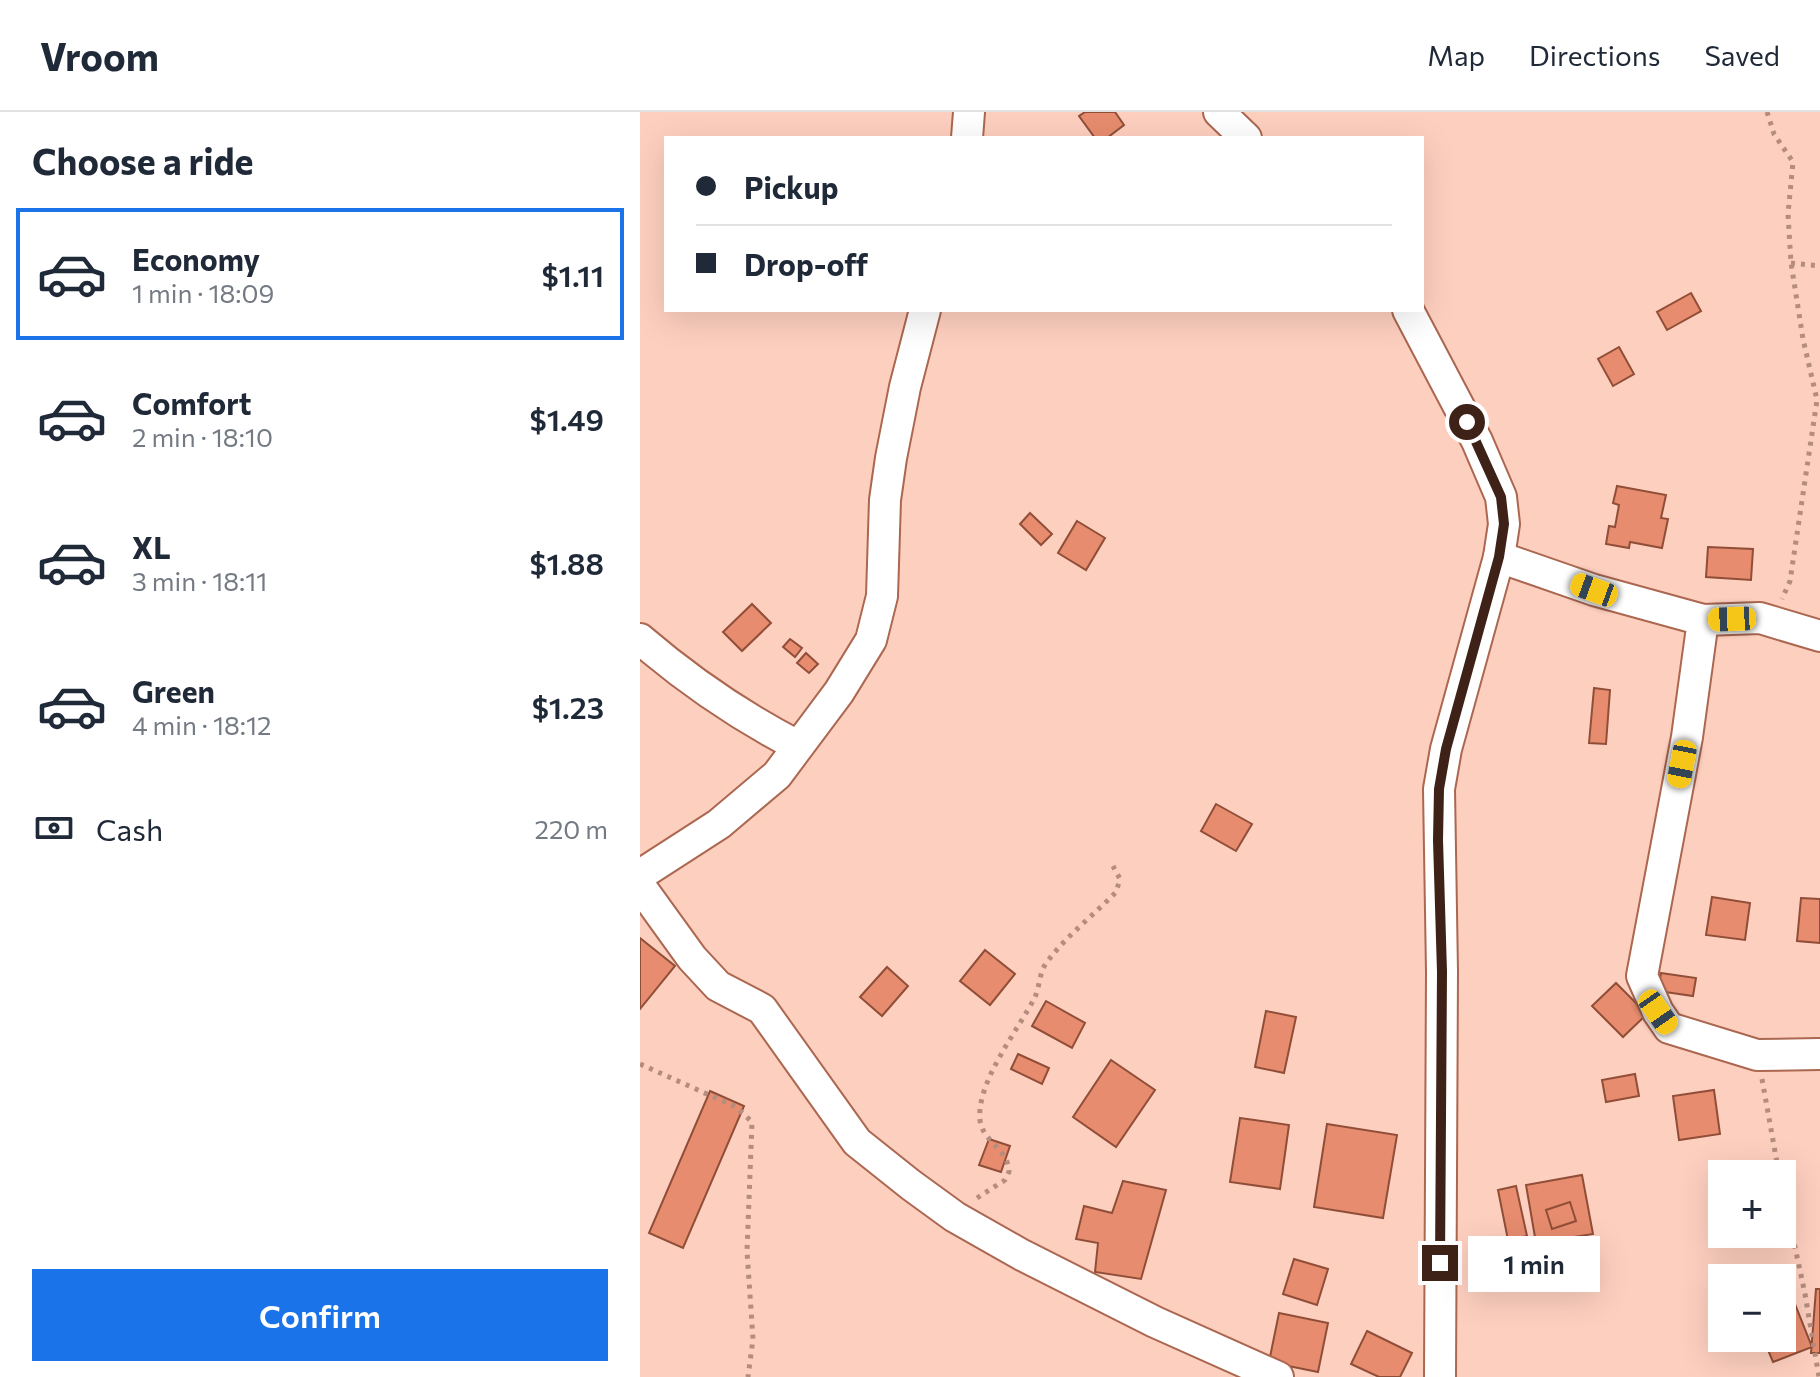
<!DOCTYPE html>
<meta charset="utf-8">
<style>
body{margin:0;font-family:Commissioner,sans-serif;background:#f6f6f7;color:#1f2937;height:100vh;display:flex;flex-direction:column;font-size:30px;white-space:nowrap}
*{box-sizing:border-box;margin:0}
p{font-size:26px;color:#747a83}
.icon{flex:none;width:44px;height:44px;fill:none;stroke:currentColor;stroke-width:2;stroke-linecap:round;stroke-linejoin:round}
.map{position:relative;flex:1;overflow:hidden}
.sheet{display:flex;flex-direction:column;background:#fff;width:640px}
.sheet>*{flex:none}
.top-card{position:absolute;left:24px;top:24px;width:760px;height:176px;border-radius:0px;box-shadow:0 8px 32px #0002;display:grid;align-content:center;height:176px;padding:0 32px;background:#fff}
.buttons{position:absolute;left:1068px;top:1048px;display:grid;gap:16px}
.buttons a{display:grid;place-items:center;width:88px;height:88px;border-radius:0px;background:#fff;box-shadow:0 8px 32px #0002;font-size:40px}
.end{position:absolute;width:36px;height:36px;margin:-18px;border:10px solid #3e2218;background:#fff;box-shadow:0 0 0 4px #fff}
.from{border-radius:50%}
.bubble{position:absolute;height:56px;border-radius:0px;background:#fff;box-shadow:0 8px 32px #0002;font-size:26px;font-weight:600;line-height:56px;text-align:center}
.car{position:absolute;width:24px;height:48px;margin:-24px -12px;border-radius:10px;box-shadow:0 0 6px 2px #0007;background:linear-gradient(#f5c518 24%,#345 0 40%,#f5c518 0 76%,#345 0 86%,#f5c518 0)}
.top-card b{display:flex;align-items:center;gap:28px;height:76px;font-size:30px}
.top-card b+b{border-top:2px solid #e0e1e3}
.top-card i{width:20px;height:20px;background:#1f2937}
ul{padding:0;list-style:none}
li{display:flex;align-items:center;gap:24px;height:132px;margin:0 16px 12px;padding:0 16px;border:4px solid transparent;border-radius:0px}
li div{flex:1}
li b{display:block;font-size:30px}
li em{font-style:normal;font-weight:600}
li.selected{border-color:#1a73e8}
li>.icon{width:72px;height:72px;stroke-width:1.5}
h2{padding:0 32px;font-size:36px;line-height:96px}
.pay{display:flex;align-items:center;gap:20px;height:88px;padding:0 32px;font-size:30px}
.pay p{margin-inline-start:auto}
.action{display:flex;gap:16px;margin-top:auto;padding:16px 32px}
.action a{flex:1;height:92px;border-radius:0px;background:#1a73e8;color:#fff;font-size:32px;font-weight:600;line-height:92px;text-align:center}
header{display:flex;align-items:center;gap:48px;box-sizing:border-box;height:112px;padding:0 40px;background:#fff;border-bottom:2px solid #e0e1e3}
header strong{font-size:38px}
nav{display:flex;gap:44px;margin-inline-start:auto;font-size:28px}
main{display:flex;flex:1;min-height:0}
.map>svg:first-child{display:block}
</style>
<header>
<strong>Vroom</strong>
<nav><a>Map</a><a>Directions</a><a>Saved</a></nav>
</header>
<main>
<section class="sheet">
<h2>Choose a ride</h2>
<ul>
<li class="selected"><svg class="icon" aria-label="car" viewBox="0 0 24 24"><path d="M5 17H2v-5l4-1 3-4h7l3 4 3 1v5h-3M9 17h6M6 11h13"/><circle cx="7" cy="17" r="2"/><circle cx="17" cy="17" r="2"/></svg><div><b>Economy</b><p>1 min · 18:09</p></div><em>$1.11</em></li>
<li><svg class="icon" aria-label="car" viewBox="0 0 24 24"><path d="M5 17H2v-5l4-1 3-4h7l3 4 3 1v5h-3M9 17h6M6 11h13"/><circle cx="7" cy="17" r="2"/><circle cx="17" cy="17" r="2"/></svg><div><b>Comfort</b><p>2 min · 18:10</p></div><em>$1.49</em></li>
<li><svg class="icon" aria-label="car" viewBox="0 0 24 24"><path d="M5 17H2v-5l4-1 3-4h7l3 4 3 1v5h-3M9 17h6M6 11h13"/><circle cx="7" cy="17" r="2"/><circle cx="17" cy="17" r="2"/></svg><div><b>XL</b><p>3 min · 18:11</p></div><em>$1.88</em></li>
<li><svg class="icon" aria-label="car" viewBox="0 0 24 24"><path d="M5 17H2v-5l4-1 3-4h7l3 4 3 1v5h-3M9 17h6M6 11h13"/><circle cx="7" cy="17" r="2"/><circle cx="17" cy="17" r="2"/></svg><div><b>Green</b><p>4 min · 18:12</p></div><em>$1.23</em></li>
</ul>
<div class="pay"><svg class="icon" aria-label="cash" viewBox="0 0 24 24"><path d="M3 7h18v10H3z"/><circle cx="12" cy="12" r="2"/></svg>Cash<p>220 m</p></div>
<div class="action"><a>Confirm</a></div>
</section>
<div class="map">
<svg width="1180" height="1265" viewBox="0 0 1180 1265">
<rect width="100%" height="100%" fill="#fdcfbf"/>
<g fill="#e78c6e" stroke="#904e38" stroke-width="2">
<polygon points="445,0 475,0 484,13 467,26 455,26 439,4"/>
<polygon points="1051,181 1061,199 1027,218 1017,200"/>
<polygon points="979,235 994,262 973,274 958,247"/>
<polygon points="977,374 1026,383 1021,406 1028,407 1022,436 990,430 989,436 966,432 969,414 975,415 979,393 973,391"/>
<polygon points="390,401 412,422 401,433 380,412"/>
<polygon points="437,409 465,426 446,458 418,441"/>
<polygon points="1068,435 1113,437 1111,468 1066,465"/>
<polygon points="112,492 131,511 102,539 83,520"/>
<polygon points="150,527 162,536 155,545 143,535"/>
<polygon points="166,541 178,552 169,561 157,551"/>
<polygon points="954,576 970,578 966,632 949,631"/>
<polygon points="576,692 612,712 596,739 561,719"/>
<polygon points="1072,785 1110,791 1105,828 1066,823"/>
<polygon points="1161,786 1180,787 1180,831 1157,829"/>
<polygon points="0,826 35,854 0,897"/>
<polygon points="345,838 375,862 350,893 320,869"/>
<polygon points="247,855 268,874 242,904 220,885"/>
<polygon points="1021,861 1056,866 1053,884 1018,879"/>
<polygon points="976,871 1007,902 983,925 952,894"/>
<polygon points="406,889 445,911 432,936 392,914"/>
<polygon points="626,899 656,905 644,961 615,955"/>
<polygon points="378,942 409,956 402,972 371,957"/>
<polygon points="471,948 515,978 476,1035 433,1005"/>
<polygon points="995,962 999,984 966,990 962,968"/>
<polygon points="1074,978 1080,1022 1039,1028 1033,984"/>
<polygon points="70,979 104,994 43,1136 9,1121"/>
<polygon points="600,1006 649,1013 640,1077 590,1070"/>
<polygon points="687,1012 757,1023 743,1106 674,1095"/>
<polygon points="349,1027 370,1034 361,1060 339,1053"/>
<polygon points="942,1063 953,1122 896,1131 886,1073"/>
<polygon points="483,1069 526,1078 501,1167 455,1160 458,1131 436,1127 444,1094 472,1101"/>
<polygon points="876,1074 887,1124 868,1128 858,1078"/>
<polygon points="930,1090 936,1109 912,1117 906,1098"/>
<polygon points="654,1147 688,1157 677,1193 643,1182"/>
<polygon points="1176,1177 1180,1177 1180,1241 1171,1241"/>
<polygon points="1151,1182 1172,1235 1133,1250 1123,1226 1142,1226 1142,1186"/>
<polygon points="639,1201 688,1211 678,1260 629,1250"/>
<polygon points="727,1219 772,1241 760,1265 739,1265 711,1252"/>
</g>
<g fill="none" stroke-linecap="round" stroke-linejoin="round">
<g stroke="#ab6750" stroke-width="34">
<g id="minor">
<polyline points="579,0 606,26"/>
<polyline points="327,26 329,0"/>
<polyline points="768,198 837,329 861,385 864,412 859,445 806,637 799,677 802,860 800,1265"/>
<polyline points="859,445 954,478 1063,508 1120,506 1180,524"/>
<polyline points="1063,508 1047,625 1002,864 1018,900 1029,916 1117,943 1180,942"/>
<path d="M0 527C50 570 100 604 158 634"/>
<polyline points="0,763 79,712 137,663 199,580 231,528 242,484 245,388 251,346 265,275 285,198"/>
<polyline points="0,774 52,846 78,874 122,897 217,1030 271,1073 315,1105 382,1143 515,1210 638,1265"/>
</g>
</g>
<g stroke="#b48d7f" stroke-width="5" stroke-dasharray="4 6" stroke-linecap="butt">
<polyline points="1127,0 1134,22 1153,50 1148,102 1151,151 1163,227 1177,288 1150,469 1142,487"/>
<polyline points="1151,151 1180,154"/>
<polyline points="0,952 96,995 112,1010 107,1139 113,1227 108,1265"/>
<polyline points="1122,967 1139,1062"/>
<polyline points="1142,1074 1165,1182 1179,1265"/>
<path d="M337 1086 365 1068 369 1060C369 1038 342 1029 340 1008 336 970 379 917 395 885 400 874 399 860 407 850 426 824 454 803 476 780L480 767 473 754"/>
</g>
<use href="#minor" stroke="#fff" stroke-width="30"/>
</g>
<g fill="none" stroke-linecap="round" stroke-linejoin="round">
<polyline stroke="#3e2218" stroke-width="10" points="800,1151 802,860 798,728 799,677 806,637 859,445 864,412 861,385 827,310"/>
</g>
</svg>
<div class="buttons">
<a>+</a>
<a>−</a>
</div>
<i class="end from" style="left:827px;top:310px"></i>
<i class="end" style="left:800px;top:1151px"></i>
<div class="bubble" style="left:828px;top:1124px;width:132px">1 min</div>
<i class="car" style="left:954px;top:478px;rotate:290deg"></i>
<i class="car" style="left:1092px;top:507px;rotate:268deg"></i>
<i class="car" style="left:1042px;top:652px;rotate:191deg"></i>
<i class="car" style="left:1018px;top:900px;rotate:145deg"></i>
<div class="top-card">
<b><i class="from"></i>Pickup</b>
<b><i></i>Drop-off</b>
</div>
</div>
</main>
